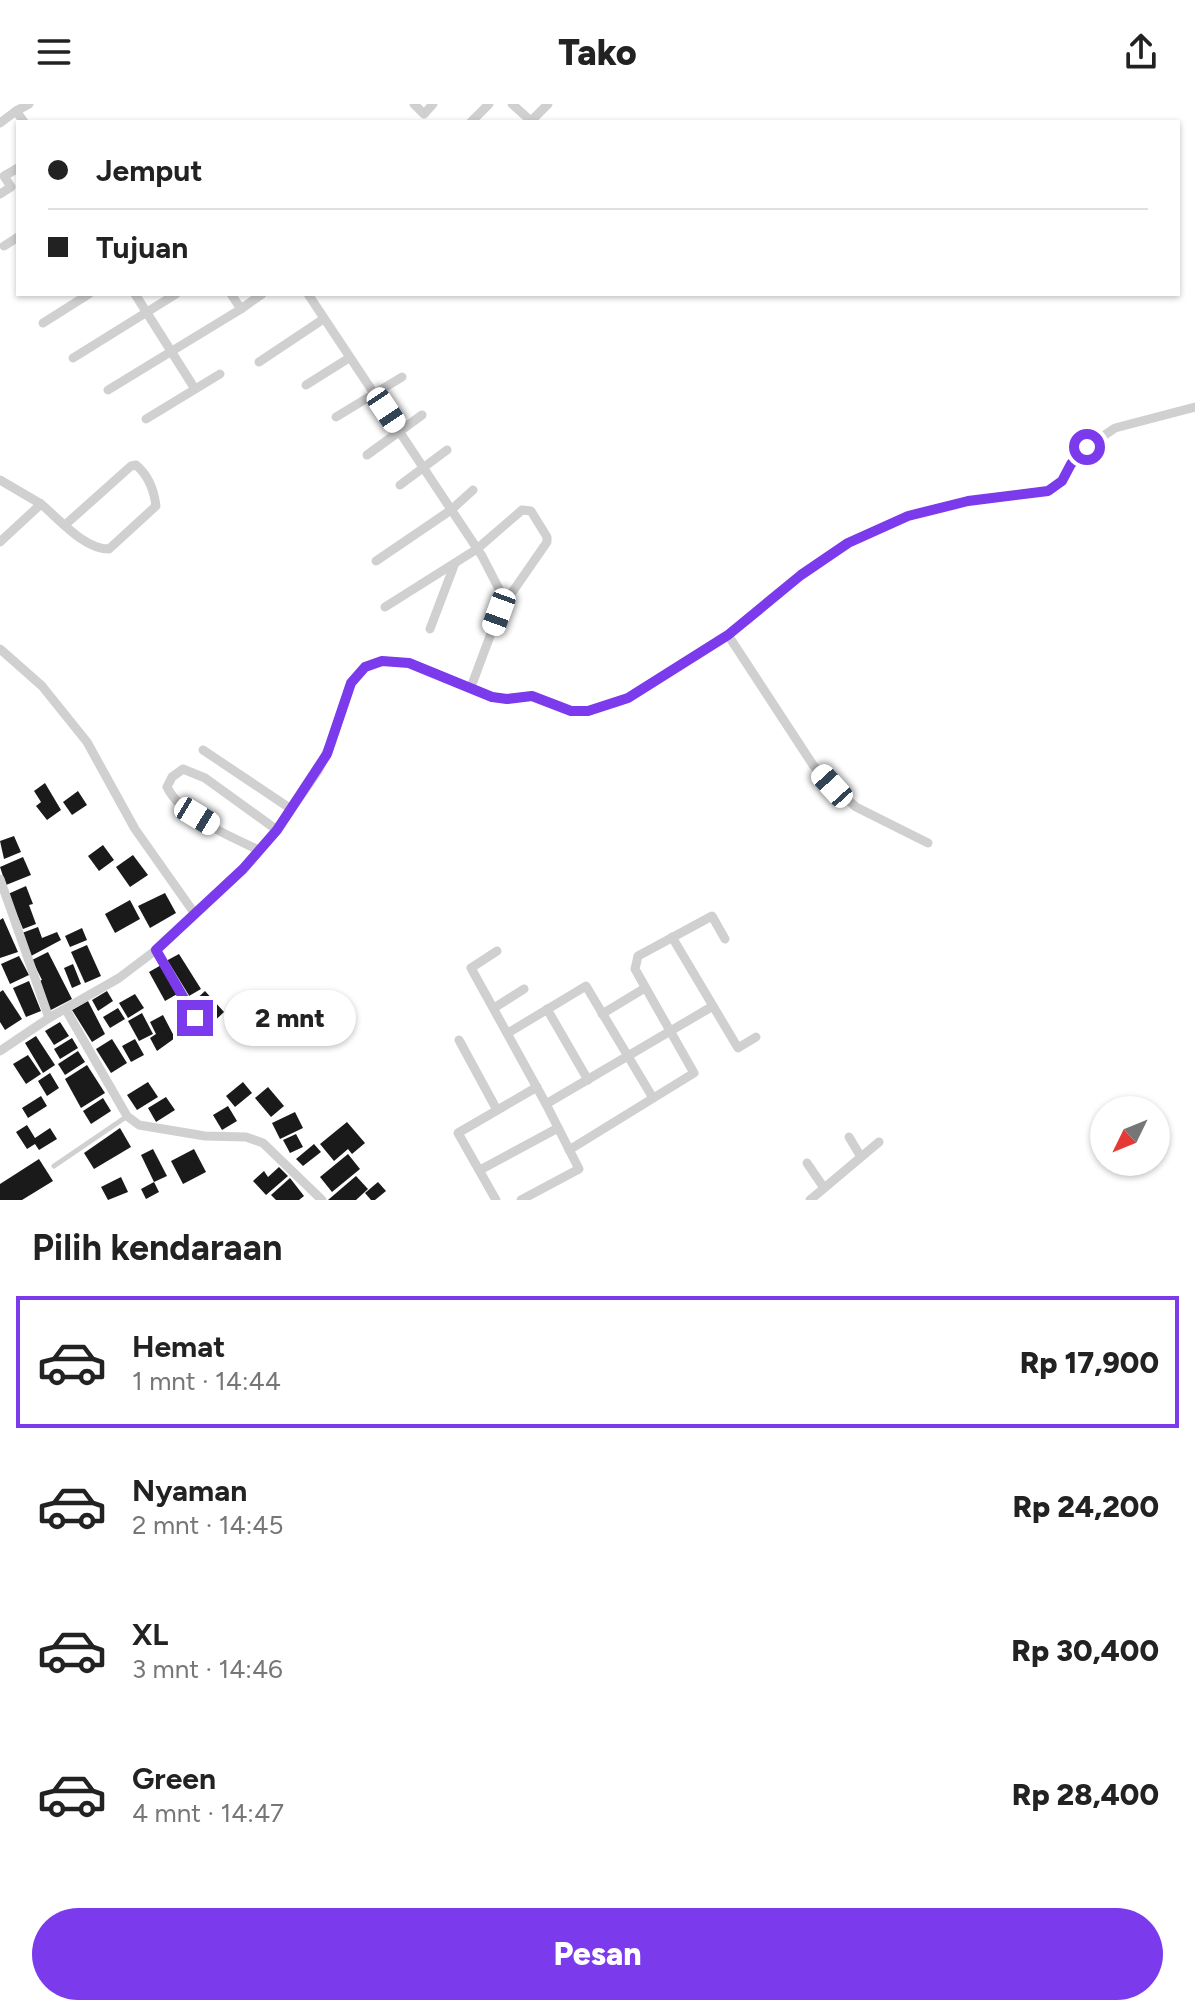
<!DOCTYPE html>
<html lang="id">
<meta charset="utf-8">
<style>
body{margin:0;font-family:Figtree,sans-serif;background:#f2f2f2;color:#222;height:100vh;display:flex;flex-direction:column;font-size:30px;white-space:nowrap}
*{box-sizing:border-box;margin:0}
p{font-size:26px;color:#767676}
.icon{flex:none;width:44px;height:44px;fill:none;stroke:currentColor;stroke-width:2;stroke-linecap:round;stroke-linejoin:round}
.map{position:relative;height:1096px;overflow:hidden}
.sheet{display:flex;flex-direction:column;background:#fff;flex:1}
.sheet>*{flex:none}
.guide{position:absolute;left:16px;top:16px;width:1164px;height:176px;border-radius:0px;box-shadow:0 2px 6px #0004;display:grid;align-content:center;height:176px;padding:0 32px;background:#fff}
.needle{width:52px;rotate:227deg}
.tools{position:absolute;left:1090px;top:992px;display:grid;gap:16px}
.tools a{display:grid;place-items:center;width:80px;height:80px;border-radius:50%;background:#fff;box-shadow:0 2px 6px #0004;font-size:40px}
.end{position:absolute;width:36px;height:36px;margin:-18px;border:10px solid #7c3aed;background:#fff;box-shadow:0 0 0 4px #fff}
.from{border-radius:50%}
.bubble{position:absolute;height:56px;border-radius:28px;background:#fff;box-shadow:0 2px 6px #0004;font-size:26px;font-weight:800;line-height:56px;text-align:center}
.car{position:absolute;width:24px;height:48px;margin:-24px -12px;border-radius:10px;box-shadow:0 0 6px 2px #0007;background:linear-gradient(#fff 24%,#345 0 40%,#fff 0 76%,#345 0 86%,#fff 0)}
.guide b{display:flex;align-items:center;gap:28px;height:76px;font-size:30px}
.guide b+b{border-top:2px solid #e0e0e0}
.guide i{width:20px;height:20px;background:#222}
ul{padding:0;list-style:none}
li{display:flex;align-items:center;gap:24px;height:132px;margin:0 16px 12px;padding:0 16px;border:4px solid transparent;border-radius:0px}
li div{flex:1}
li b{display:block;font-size:30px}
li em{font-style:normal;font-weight:800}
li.active{border-color:#7c3aed}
li>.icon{width:72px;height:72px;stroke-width:1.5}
h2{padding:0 32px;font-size:36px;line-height:96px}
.action{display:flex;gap:16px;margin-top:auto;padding:16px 32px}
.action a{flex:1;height:92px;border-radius:48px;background:#7c3aed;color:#fff;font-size:32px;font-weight:800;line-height:92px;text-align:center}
header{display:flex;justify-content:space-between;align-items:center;height:104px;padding:0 32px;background:#fff;font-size:36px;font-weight:800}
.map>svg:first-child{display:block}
</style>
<header><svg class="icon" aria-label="menu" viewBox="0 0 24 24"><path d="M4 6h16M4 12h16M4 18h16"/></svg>Tako<svg class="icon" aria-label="share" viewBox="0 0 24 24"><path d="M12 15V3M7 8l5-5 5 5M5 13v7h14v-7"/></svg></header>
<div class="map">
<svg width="1195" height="1096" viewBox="0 0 1195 1096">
<rect width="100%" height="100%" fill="#fff"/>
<g fill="#1a1a1a">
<polygon points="45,679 61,706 47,716 36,702 41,698 34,687"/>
<polygon points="78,687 87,701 72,711 63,698"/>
<polygon points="14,732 21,748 4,755 0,737"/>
<polygon points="103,741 114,756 99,767 88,752"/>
<polygon points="133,751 148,771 130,783 116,763"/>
<polygon points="23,753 31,771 6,781 0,763"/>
<polygon points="26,782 33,800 29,801 36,820 23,825 8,790"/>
<polygon points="165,789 176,809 150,824 138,802"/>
<polygon points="130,796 140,815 115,829 105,810"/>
<polygon points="3,814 18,848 0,854 0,816"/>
<polygon points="38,823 42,834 57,828 61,836 31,852 22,829"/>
<polygon points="82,824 87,836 70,843 65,832"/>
<polygon points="87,841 101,872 85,879 71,848"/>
<polygon points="48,848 72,895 49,907 37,878 42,876 32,856"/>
<polygon points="179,850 201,885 189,892 166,857"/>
<polygon points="19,852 29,871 10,880 1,860"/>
<polygon points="73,860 81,880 72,884 64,864"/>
<polygon points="163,860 179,889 165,897 149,868"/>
<polygon points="29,877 41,907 26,913 13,884"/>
<polygon points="3,886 22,915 5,926 0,918 0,888"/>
<polygon points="107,887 113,897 98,907 92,896"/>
<polygon points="205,887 224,908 206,925 197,916 203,911 192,899"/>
<polygon points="135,890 144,904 128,914 119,899"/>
<polygon points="88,897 105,930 92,938 72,906"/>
<polygon points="118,904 125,915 110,924 103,913"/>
<polygon points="142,909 153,930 139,937 128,917"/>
<polygon points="163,911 175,934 157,947 150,934 156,930 150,918"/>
<polygon points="60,918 69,932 54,941 45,927"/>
<polygon points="36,932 55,961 43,969 25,939"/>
<polygon points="72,934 78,944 60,955 54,945"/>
<polygon points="112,935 127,959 111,969 96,945"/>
<polygon points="135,935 144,951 131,958 122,942"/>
<polygon points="78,947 85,958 65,971 58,960"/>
<polygon points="28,951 41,970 26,980 13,960"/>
<polygon points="87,961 105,989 81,1004 65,975"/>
<polygon points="50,969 59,984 47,992 38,977"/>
<polygon points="148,978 158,993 137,1006 127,991"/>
<polygon points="243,978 252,989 235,1003 226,992"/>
<polygon points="268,983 284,1002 271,1013 255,994"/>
<polygon points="41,992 47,1002 28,1014 22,1004"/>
<polygon points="166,993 175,1006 156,1018 148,1004"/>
<polygon points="103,994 111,1007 91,1020 83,1007"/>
<polygon points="228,1002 237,1017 222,1026 213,1011"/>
<polygon points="295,1008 303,1024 280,1035 272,1019"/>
<polygon points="347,1018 365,1039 352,1050 348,1045 334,1057 320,1040"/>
<polygon points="27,1021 35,1034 50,1024 57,1035 39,1046 35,1040 27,1045 16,1028"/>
<polygon points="120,1024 131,1043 94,1065 84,1049"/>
<polygon points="296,1030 303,1043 290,1049 283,1036"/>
<polygon points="314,1040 321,1048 303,1062 296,1055"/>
<polygon points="153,1045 167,1072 154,1078 141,1051"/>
<polygon points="194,1045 206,1068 183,1080 171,1057"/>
<polygon points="348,1050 360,1065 332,1088 320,1073"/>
<polygon points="39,1055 53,1077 22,1096 0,1096 0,1080"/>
<polygon points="279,1063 288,1072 266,1091 253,1077 264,1067 268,1073"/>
<polygon points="356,1072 368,1085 356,1096 328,1096"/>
<polygon points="121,1073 128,1088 108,1096 101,1083"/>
<polygon points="290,1074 304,1092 299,1096 276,1096 271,1091"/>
<polygon points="154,1078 159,1088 146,1095 141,1085"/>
<polygon points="378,1078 386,1087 375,1096 371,1096 365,1089"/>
</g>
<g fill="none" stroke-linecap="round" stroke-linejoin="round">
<polyline stroke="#d0d0d0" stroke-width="5" points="54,1062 126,1013"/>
<g stroke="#d0d0d0" stroke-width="9">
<polyline points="414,0 424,10 433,0"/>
<polyline points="512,0 531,17"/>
<polyline points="16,7 29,0"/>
<polyline points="471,18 489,0"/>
<polyline points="530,18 548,0"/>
<polyline points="0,19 16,7 24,18"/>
<polyline points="0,90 11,83 4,72 18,64"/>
<polyline points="4,142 18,133"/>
<polyline points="135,190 195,285"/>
<polyline points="231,190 241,205"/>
<polyline points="308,190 482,452 499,485 499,508 471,583"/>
<polyline points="43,219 89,190"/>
<polyline points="73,254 176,190"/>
<polyline points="259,258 322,216"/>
<polyline points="306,281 349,254"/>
<polyline points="108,286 241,205 262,190"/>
<polyline points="336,313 402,273"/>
<polyline points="146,315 220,270"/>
<polyline points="367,351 422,311"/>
<polyline points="0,376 41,400"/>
<polyline points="400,381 447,346"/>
<path d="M0 438 41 400C60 416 84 445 109 445L156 402C154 386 148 371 136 361L131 362 65 421"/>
<polyline points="376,457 451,406 473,386"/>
<polyline points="385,503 477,445 522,406 531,407 547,433 547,438 500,506"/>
<polyline points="430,525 455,459"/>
<polyline points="728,531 813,661 832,682 856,703 928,739"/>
<polyline points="0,545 42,582 87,638 135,725 195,810"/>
<polyline points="203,646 291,705"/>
<path d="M259 746C231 733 181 712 167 683L172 673 183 665 205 674 277 726"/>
<polyline points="0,775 49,914"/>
<polyline points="672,833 713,902"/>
<polyline points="156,846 194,908 194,916 179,928"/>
<polyline points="497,847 471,864 546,1000"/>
<polyline points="494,904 524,885"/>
<polyline points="547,905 588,976"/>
<polyline points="66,906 127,1012 139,1021 205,1032 246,1033 263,1039 322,1096"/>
<polyline points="602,910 645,884"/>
<polyline points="508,929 586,882 653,994"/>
<polyline points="459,936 497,1006"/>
<polyline points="0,947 49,914 119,874 156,846 243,765 277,726 318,667 331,639 351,579 365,563 382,557 409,559 492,593 507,595 532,592 571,607 588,607 628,594 728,531 801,471 848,439 908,412 968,397 1048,387 1062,377 1071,360 1087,343 1115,324 1195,303"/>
<polyline points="849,1033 861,1053"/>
<polyline points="569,1046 694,969 635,865 638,852 712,812 725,835"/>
<polyline points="807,1059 824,1084"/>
<polyline points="480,1066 558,1024"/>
<polyline points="496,1096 458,1029 537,983"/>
<polyline points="521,1096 579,1065 546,1000 713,902 738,944 756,933"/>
<polyline points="810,1096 879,1038"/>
</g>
</g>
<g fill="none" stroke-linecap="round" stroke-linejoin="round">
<polyline stroke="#7c3aed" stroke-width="10" points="195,914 156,846 243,765 277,726 327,650 351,579 365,563 382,557 409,559 492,593 507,595 532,592 571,607 588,607 628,594 728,531 801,471 848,439 908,412 968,397 1048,387 1062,377 1071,360 1087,343"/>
</g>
</svg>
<div class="tools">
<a><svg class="needle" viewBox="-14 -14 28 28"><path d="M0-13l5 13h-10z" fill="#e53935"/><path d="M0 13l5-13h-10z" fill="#767676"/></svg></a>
</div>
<i class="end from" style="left:1087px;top:343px"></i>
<i class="end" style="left:195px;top:914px"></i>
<div class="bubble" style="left:224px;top:886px;width:132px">2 mnt</div>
<i class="car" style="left:386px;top:306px;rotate:146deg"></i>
<i class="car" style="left:499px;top:508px;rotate:200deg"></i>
<i class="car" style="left:832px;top:682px;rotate:318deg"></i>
<i class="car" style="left:197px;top:712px;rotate:121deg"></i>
<div class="guide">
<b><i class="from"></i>Jemput</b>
<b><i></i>Tujuan</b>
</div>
</div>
<section class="sheet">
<h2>Pilih kendaraan</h2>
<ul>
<li class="active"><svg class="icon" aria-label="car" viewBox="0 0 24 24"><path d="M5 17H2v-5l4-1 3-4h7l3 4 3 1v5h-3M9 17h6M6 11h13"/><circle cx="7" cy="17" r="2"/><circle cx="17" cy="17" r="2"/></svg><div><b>Hemat</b><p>1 mnt · 14:44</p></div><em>Rp 17,900</em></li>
<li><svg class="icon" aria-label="car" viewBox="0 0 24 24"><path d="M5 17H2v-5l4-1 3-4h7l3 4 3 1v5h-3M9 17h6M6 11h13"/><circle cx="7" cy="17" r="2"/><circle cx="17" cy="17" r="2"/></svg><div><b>Nyaman</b><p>2 mnt · 14:45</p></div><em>Rp 24,200</em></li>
<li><svg class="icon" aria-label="car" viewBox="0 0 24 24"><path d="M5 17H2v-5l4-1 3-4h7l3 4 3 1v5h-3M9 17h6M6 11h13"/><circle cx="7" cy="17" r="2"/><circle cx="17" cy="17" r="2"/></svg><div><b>XL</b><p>3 mnt · 14:46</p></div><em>Rp 30,400</em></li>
<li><svg class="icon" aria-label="car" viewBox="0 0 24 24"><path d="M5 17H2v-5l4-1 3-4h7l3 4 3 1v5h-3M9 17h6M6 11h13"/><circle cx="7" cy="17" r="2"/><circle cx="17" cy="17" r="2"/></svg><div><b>Green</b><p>4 mnt · 14:47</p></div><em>Rp 28,400</em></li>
</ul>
<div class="action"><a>Pesan</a></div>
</section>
